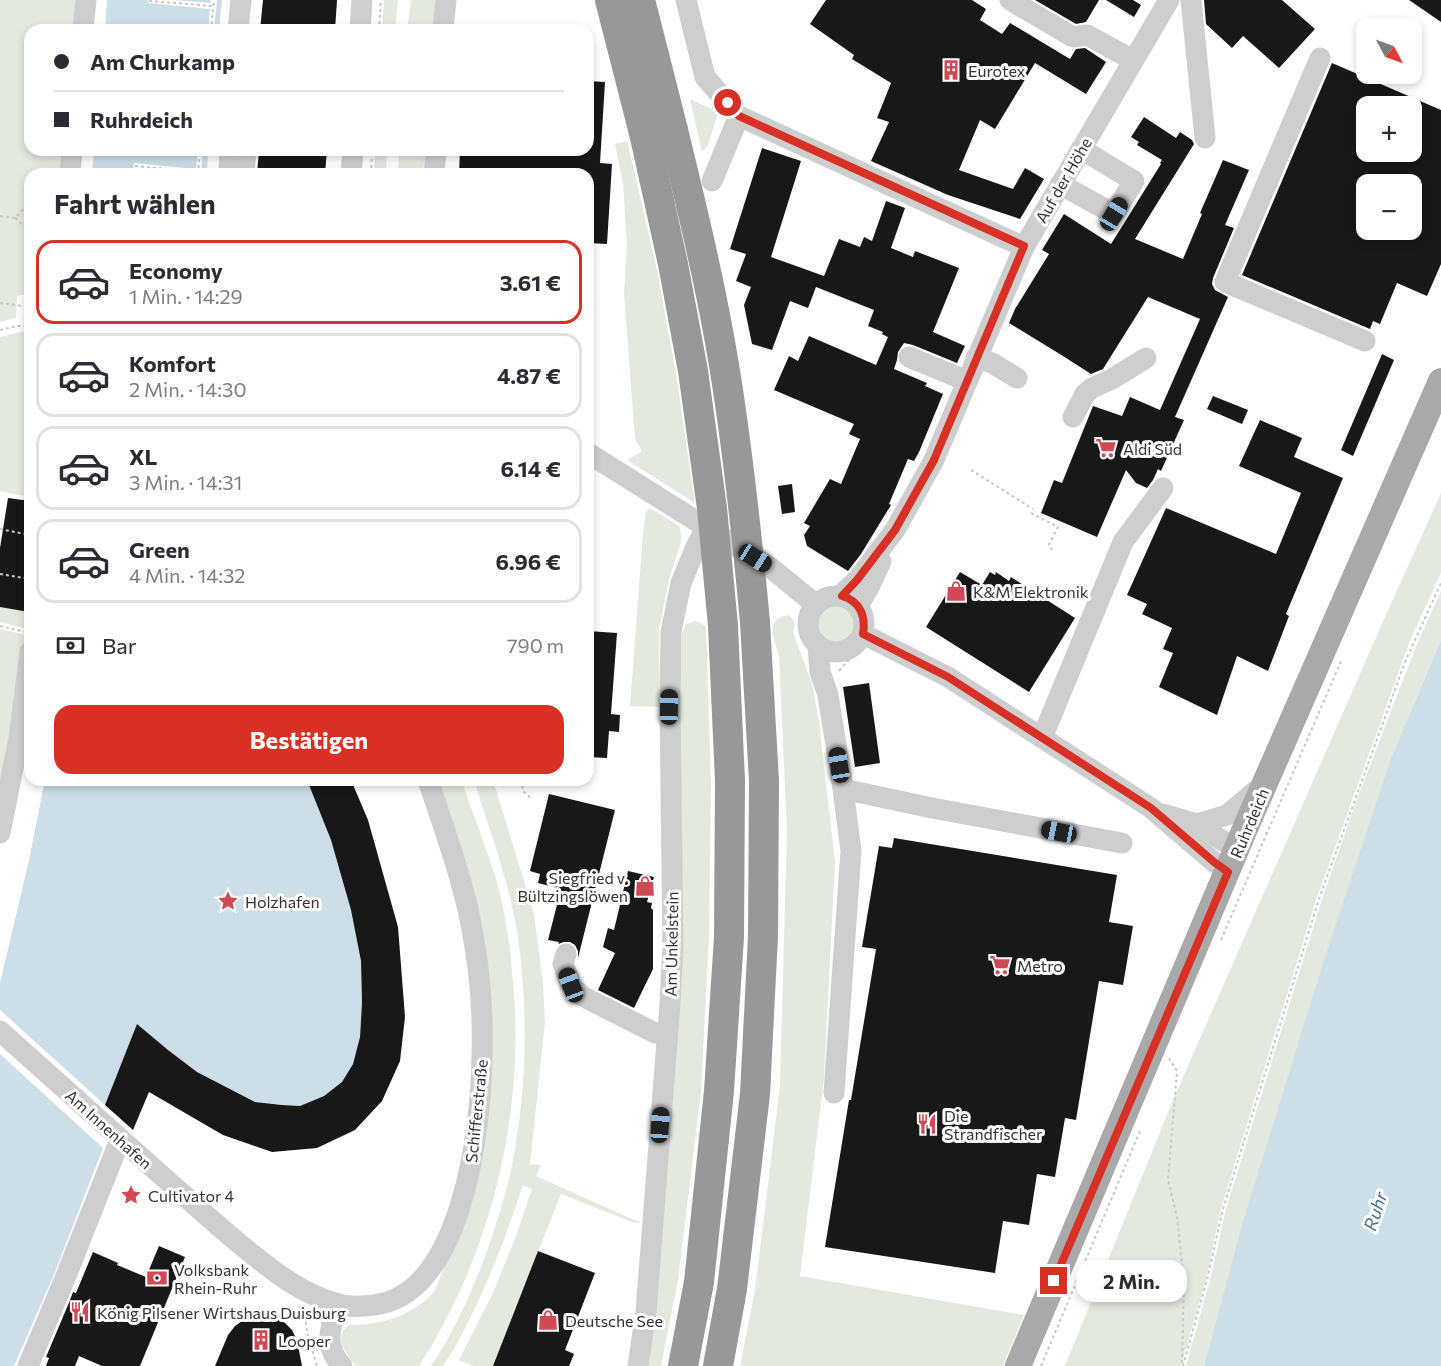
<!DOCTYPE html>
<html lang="de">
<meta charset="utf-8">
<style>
body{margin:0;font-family:Commissioner,sans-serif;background:#f7f7f7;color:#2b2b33;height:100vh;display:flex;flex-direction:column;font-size:22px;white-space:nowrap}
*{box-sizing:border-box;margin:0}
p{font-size:20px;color:#7c7c81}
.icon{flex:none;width:33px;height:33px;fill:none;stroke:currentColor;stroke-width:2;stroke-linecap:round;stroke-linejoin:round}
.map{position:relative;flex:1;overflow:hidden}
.details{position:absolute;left:24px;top:168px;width:570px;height:618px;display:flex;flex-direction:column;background:#fff;border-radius:18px;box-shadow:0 3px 9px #0003}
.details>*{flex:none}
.banner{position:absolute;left:24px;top:24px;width:570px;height:132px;border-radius:18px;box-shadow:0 3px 9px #0003;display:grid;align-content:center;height:132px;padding:0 30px;background:#fff}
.needle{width:39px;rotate:131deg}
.fabs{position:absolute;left:1356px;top:18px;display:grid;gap:12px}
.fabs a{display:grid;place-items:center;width:66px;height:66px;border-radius:12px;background:#fff;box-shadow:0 3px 9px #0003;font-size:30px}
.end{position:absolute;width:27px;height:27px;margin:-14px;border:8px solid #d93025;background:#fff;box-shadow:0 0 0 3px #fff}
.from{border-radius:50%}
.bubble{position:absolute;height:42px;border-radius:18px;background:#fff;box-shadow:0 3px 9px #0003;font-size:20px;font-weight:700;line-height:42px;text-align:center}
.car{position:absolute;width:18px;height:36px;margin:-18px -9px;border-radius:8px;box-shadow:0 0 4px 2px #0007;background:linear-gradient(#222 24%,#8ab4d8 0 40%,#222 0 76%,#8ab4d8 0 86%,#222 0)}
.banner b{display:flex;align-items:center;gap:21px;height:57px;font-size:22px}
.banner b+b{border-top:2px solid #e1e1e2}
.banner i{width:15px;height:15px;background:#2b2b33}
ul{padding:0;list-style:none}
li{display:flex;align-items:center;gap:18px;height:84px;margin:0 12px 9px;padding:0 18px;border:3px solid #e1e1e2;border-radius:18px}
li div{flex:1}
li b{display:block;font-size:22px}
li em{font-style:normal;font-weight:700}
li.on{border-color:#d93025}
li>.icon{width:54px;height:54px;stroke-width:1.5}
h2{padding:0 30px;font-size:27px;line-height:72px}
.pay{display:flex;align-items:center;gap:15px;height:66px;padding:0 30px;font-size:22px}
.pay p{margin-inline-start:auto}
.primary-button{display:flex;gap:12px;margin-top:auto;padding:12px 30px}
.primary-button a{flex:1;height:69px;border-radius:18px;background:#d93025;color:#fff;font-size:24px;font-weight:700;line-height:69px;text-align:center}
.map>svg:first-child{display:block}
</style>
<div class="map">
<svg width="1441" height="1366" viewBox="0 0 1441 1366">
<rect width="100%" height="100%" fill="#fff"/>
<g fill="#e4e9de">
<polygon points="0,0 81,0 78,30 30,30 30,150 68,150 66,174 30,174 30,293 17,296 16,318 0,322"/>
<polygon points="384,0 398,0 395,30 382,30"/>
<polygon points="411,0 436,0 434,30 407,30"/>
<polygon points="690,99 718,112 708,146 702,152"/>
<polygon points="627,141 656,265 676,373 695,503 627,460 642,451 635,439 624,294 627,245 623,184 615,144"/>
<polygon points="375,150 387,150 386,174 374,174"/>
<polygon points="399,150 425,150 423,174 398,174"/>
<polygon points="30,330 30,501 23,500 24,496 0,491 0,337"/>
<polygon points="1441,493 1441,573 1411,638 1316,900 1221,1209 1206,1280 1181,1366 1065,1366 1173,1100 1385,617"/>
<polygon points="649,509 655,511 679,526 681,533 681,542 669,579 659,630 660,707 630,706 643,533 646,512"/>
<polygon points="1441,591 1441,640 1390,760 1325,956 1243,1220 1204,1366 1186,1366 1210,1280 1226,1209 1322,899 1357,799 1417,644"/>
<circle cx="836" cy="624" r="19"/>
<polygon points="0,607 29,611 28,629 0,622"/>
<path d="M789 615 795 622 793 632 813 687 819 723 835 861 824 1078 800 1276 1024 1315 1003 1366H740L755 1290 780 1086 787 831 779 656C774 639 764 618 789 615Z"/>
<polygon points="696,621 706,626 711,784 709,937 701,1092 678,1280 661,1366 645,1366 680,707 682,633 686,624"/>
<polygon points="0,629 27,635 0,795"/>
<path d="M435 780H461C473 813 485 845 496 878 501 897 505 917 508 936 510 948 511 960 512 972 527 1108 493 1251 419 1366H355C348 1354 331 1338 349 1325 382 1325 412 1316 435 1291L460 1226 489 1058Z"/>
<path d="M474 780H493L534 914 543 983 545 1023 530 1164 541 1165 536 1176 641 1223 632 1222 561 1194 493 1366H473L459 1360 492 1295 516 1236 532 1189 523 1185C507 1234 489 1281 466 1326 459 1340 452 1353 443 1366H431C455 1331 472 1291 487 1251 497 1222 507 1191 513 1160 527 1089 528 1009 518 938 510 884 490 832 474 780Z"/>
</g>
<g fill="#ccdee7">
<polygon points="107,0 222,0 219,30 105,30"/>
<polygon points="94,150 208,150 207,174 92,174"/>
<polygon points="1441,640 1441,1366 1204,1366 1243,1220 1325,956 1390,760"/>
<polygon points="45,780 307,780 331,840 351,910 361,961 362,1003 360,1037 353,1064 342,1082 324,1096 300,1106 282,1105 255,1102 197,1072 168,1050 137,1025 105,1105 0,1010 0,983 29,860"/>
<polygon points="0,1054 103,1148 55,1272 14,1366 0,1366"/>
</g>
<g fill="#fff">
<polygon points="148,0 176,0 210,3 211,0 217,0 214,30 208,30 210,9 148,3"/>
<polygon points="198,150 203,150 201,174 133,169 134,163 196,169"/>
</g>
<g fill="#181818" fill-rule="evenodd">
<polygon points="263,0 337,0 335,30 260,30"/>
<polygon points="826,0 972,0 986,9 980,20 1002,34 1010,23 1070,59 1076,49 1085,48 1106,62 1086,94 1035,63 995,129 980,120 959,170 1013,189 1025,168 1044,179 1020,219 948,195 871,161 889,122 877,118 891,83 852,59 854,55 810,24"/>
<polygon points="1035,0 1099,0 1086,22 1076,24"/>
<polygon points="1106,0 1133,0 1141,5 1134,17"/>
<polygon points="1204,0 1282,0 1315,29 1279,68 1243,36 1232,48 1206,24"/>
<polygon points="1409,0 1441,0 1441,22"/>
<path d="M1332 63 1441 110V264L1427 296 1397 283 1380 324 1373 321 1370 329 1242 275ZM1366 106H1412V152H1366ZM1366 184H1412V230H1366Z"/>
<polygon points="588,81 605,82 600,163 612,164 607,244 588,243 588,174 459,174 460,150 588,150"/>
<polygon points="1144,117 1176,138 1180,132 1192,140 1194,144 1135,239 1183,259 1202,214 1200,213 1223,160 1249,170 1225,225 1234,228 1213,278 1212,284 1215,290 1228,297 1175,417 1184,420 1161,471 1158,469 1153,480 1147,488 1136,483 1126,470 1097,537 1041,513 1054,480 1062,483 1093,406 1122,416 1130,397 1160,410 1200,319 1148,297 1103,369 1091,374 1063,356 1009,323 1015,309 1049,254 1042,250 1064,214 1111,244 1161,164 1160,163 1162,160 1137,145 1139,142 1131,137"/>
<polygon points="762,148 801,161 771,257 824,276 839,239 860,247 864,237 872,241 886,201 905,208 891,248 913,257 915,251 959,268 933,332 965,346 957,363 913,345 904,343 898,352 897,360 894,369 927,383 925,386 943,394 919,452 914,461 908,459 889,504 891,505 861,554 848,571 807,546 804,535 810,526 804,523 830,479 841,484 860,439 849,434 854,424 774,390 789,356 798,361 809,336 876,365 888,337 882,334 883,332 868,326 874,310 816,287 808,308 790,301 772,350 752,344 744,305 751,287 736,281 746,254 730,249"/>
<polygon points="259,150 327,150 325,174 257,174"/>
<polygon points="1382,354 1394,360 1353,456 1341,450"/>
<polygon points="1213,396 1248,410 1242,424 1207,409"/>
<polygon points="1260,420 1302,438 1294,457 1343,478 1286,614 1289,616 1268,671 1237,656 1217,715 1159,687 1173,653 1163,649 1172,628 1142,614 1147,604 1127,595 1166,508 1276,554 1301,493 1239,466"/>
<polygon points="792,484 795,512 782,514 778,486"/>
<polygon points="8,498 30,501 30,594 29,612 0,607 0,548"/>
<polygon points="960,572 982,585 990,572 995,575 996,572 1009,581 1011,577 1075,618 1029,692 926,627"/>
<polygon points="588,631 617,633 611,714 620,715 619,732 609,731 607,758 588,757"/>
<polygon points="869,683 880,763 855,767 843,687"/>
<polygon points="307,780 351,780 368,820 398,927 405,1017 400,1061 382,1101 355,1130 317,1148 272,1152 223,1135 149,1092 133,1130 105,1105 137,1024 168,1050 197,1072 255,1102 282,1105 300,1106 324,1096 342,1082 353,1064 360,1037 362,1003 361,961 351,910 331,840"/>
<polygon points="549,794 615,810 578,958 578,951 575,945 570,942 564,942 558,944 559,942 548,940 561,889 538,883 540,874 530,871"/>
<polygon points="894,838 1117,875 1109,922 1133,926 1123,985 1099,981 1076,1120 1065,1118 1055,1177 1037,1174 1029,1225 1003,1221 995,1273 825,1247 849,1100 851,1100 876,949 862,947 879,846 892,848"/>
<polygon points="628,871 654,877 647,902 652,903 651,908 653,910 653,969 634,1008 598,990 615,953 603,947 608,928 614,930"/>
<polygon points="159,1246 185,1257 140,1366 102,1366 79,1356 75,1366 46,1366 49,1358 46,1357 68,1305 73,1292 76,1293 93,1252 118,1263 117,1265 146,1277"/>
<polygon points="538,1251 595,1273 565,1350 574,1354 569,1366 493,1366"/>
<polygon points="260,1315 278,1318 285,1323 292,1330 297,1340 302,1366 215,1366 228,1335 235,1326 248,1317"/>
</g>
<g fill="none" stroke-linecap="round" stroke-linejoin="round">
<g stroke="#c8c8c8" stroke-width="2" stroke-dasharray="3 3" stroke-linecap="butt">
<polyline points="149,1 213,6"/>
<polyline points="211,30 214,0"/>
<polyline points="379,30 381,0"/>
<polyline points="135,166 198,172"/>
<polyline points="198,174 200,150"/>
<polyline points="371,174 372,150"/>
<polyline points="0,216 15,218 30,202"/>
<polyline points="15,218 23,225 30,226"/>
<polyline points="0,303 30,307"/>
<polyline points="0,330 17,326 30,326"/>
<polyline points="971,470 1033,509"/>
<polyline points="1031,513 1058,527 1049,544 1052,550"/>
<polyline points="0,529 30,535"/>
<polyline points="0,574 30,579"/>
<polyline points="801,614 800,630 803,638"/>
<polyline points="0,626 30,633"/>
<path d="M839 671C846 663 850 657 861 653"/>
<polyline points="520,780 524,792 532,799"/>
<polyline points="1265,833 1267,833 1342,659"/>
<polyline points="1221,940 1267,833"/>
<polyline points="1169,1058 1177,1071 1168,1180 1177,1217 1184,1283 1182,1366"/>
<polyline points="304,1310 308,1336 317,1366"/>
<polyline points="1041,1366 1140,1131"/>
<polyline points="1183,1366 1207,1280 1223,1209 1319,899 1405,662 1441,583"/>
</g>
<g stroke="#cecece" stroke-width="21">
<polyline points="686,0 705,77 739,116 1024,247"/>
<polyline points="1010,0 1073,37 1087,35 1133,60"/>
<polyline points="1191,0 1205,138"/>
<polyline points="83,30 86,0"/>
<polyline points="238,30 241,0"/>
<polyline points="360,30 362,0"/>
<polyline points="443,30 446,0"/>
<polyline points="1320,58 1225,282 1365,341"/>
<polyline points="70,174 72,150"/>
<polyline points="229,174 230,150"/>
<polyline points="244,174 246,150"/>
<polyline points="351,174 353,150"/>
<polyline points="434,174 436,150"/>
<polyline points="712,181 739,116"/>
<polyline points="1060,184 1114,214 1134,181 1081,149"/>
<polyline points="909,357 967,381"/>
<polyline points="976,358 992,363 1017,378"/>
<polyline points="1073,417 1085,394 1092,388 1112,379 1146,358"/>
<polyline points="588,453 771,568 815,604"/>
<polyline points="841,595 857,580 895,530 934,460 1024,247 1169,0"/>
<circle cx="836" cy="624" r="28"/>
<polyline points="858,606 869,587 881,561"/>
<polyline points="863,634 948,677 1151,808 1214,862 1228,872"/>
<polyline points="818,646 820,672 828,695 843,789 851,851 834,1093"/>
<polyline points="1042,738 1123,542 1163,488"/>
<polyline points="843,789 932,808 1122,843"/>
<polyline points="1163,814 1197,824 1237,850"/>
<polyline points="1197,824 1227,815 1265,783"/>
<polyline points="0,833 19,738 30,652"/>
<polyline points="566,954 563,964 571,985 582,996 655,1033 667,1035"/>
<path d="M0 1031C53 1079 107 1127 161 1175 191 1201 220 1229 252 1254 278 1275 305 1295 338 1304 350 1308 362 1306 374 1305 463 1294 481 1127 482 1057 483 1021 481 983 475 947 467 890 446 835 428 780"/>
<path d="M338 1304C330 1329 323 1345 342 1366"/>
<polyline points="28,1366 66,1276 116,1150 121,1141"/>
<polyline points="638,1366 646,1312 670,1003 673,947 670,707 671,632 681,583 696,547 706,528"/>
</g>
<polyline stroke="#a9a9a9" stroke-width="26" points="1018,1366 1247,824 1441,381"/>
<g stroke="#989898" stroke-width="30">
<polyline points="610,0 645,137"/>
<polyline points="640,0 673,130"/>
<polyline points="683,1366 699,1282 719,1091 729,937 730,781 723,626"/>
<polyline points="718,1366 732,1289 755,1094 763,936 764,781 755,622"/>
</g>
<g stroke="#989898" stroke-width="30">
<path d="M673 130C692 208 711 286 724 365 738 450 747 536 755 622"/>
<polyline points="645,137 673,264 693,371 712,508 723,626"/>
</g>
</g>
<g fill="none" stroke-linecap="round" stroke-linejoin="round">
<path stroke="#d93025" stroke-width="8" d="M728 103 739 116 1024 246 934 460 895 530 857 580 842 596C860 601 866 616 863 634L948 677 1151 808 1214 862 1228 872 1054 1281"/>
</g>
<defs>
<g id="building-bare" transform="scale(1.62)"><path d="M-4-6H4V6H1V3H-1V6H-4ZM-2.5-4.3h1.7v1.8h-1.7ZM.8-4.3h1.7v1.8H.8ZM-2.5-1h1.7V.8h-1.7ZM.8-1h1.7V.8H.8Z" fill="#d14955" stroke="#fff" stroke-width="2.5" paint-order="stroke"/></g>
<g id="supermarket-bare" transform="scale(1.62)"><path d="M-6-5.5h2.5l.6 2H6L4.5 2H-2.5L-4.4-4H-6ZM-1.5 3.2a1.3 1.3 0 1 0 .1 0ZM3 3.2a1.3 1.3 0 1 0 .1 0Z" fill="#d14955" stroke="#fff" stroke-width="2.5" paint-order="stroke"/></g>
<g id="shop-bare" transform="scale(1.62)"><path d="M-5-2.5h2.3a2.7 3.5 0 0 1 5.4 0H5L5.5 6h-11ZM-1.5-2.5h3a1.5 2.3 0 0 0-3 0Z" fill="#d14955" stroke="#fff" stroke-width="2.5" paint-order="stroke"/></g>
<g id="sight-bare" transform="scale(1.62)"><path d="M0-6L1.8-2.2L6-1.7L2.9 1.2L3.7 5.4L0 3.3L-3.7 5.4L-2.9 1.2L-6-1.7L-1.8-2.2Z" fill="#d14955" stroke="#fff" stroke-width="2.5" paint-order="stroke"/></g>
<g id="restaurant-bare" transform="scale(1.62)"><path d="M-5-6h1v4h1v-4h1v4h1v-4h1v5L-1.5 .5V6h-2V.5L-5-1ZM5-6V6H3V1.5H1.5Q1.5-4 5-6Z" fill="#d14955" stroke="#fff" stroke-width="2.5" paint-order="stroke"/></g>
<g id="bank-bare" transform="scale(1.62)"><path d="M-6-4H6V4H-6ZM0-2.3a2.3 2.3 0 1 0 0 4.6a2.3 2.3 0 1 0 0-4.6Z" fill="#d14955" stroke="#fff" stroke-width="2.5" paint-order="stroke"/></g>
</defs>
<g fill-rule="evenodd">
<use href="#building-bare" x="951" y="70"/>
<use href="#supermarket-bare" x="1106" y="448"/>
<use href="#shop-bare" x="956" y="591"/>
<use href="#shop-bare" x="645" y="886"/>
<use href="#sight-bare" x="228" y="901"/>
<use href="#supermarket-bare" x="1000" y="965"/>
<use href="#restaurant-bare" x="927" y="1124"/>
<use href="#sight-bare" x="131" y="1195"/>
<use href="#bank-bare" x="157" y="1278"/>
<use href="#restaurant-bare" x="80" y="1312"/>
<use href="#shop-bare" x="548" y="1320"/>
<use href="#building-bare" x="261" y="1340"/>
</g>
<g text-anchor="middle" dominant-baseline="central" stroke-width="6" stroke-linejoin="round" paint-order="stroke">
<g font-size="16" fill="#313131" stroke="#fff" text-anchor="start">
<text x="968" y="70">Eurotex</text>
<text x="1123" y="448">Aldi Süd</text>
<text x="973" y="591">K&amp;M Elektronik</text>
<text x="628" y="877" text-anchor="end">Siegfried v.<tspan x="628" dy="18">Bültzingslöwen</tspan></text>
<text x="245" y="901">Holzhafen</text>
<text x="1017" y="965">Metro</text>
<text x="944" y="1115">Die<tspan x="944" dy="18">Strandfischer</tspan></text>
<text x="148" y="1195">Cultivator 4</text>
<text x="174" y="1269">Volksbank<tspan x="174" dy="18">Rhein-Ruhr</tspan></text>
<text x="97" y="1312">König Pilsener Wirtshaus Duisburg</text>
<text x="565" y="1320">Deutsche See</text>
<text x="278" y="1340">Looper</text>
</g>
<g font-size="16" fill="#313131" stroke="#fff">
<text transform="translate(1063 180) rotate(-60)">Auf der Höhe</text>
<text transform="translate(1249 823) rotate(-67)">Ruhrdeich</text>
<text transform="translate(671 944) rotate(-89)">Am Unkelstein</text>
<text transform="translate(476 1111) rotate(-84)">Schifferstraße</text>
<text transform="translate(109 1129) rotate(42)">Am Innenhafen</text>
</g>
<g font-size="18" font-style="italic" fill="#48718a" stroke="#fff">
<text transform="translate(1375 1211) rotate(-72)">Ruhr</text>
</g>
</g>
</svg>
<div class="fabs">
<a><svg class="needle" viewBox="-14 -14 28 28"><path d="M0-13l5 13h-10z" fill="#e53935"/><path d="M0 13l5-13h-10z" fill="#7c7c81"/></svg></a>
<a>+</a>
<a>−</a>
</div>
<i class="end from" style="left:728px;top:103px"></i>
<i class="end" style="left:1054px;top:1281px"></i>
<div class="bubble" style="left:1076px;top:1260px;width:111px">2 Min.</div>
<i class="car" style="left:1114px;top:214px;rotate:31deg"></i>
<i class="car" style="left:755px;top:558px;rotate:122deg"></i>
<i class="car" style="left:669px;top:707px;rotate:1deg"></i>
<i class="car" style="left:839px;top:765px;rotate:351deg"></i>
<i class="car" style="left:1059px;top:832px;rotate:281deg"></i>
<i class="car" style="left:571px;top:985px;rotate:339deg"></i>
<i class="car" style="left:660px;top:1125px;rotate:4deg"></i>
<div class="banner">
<b><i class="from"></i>Am Churkamp</b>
<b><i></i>Ruhrdeich</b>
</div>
<section class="details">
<h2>Fahrt wählen</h2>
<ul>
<li class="on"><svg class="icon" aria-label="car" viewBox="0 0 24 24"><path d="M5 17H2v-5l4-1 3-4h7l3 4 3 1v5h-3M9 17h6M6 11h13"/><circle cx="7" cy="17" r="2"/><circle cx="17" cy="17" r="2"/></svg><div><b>Economy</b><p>1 Min. · 14:29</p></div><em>3.61 €</em></li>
<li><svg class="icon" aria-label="car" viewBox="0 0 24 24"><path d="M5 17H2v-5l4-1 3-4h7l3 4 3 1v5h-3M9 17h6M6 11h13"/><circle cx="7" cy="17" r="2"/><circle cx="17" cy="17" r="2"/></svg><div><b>Komfort</b><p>2 Min. · 14:30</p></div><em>4.87 €</em></li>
<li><svg class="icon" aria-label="car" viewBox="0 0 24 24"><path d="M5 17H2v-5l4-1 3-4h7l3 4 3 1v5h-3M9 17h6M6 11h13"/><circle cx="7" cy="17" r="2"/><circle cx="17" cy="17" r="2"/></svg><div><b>XL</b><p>3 Min. · 14:31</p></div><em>6.14 €</em></li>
<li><svg class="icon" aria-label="car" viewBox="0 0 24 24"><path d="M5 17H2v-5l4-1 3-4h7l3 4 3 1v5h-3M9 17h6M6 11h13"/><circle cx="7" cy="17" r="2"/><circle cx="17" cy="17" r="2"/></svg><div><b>Green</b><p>4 Min. · 14:32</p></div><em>6.96 €</em></li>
</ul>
<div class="pay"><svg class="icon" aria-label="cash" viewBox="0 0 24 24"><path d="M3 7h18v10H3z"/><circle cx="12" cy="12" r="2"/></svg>Bar<p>790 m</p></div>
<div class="primary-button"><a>Bestätigen</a></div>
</section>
</div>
